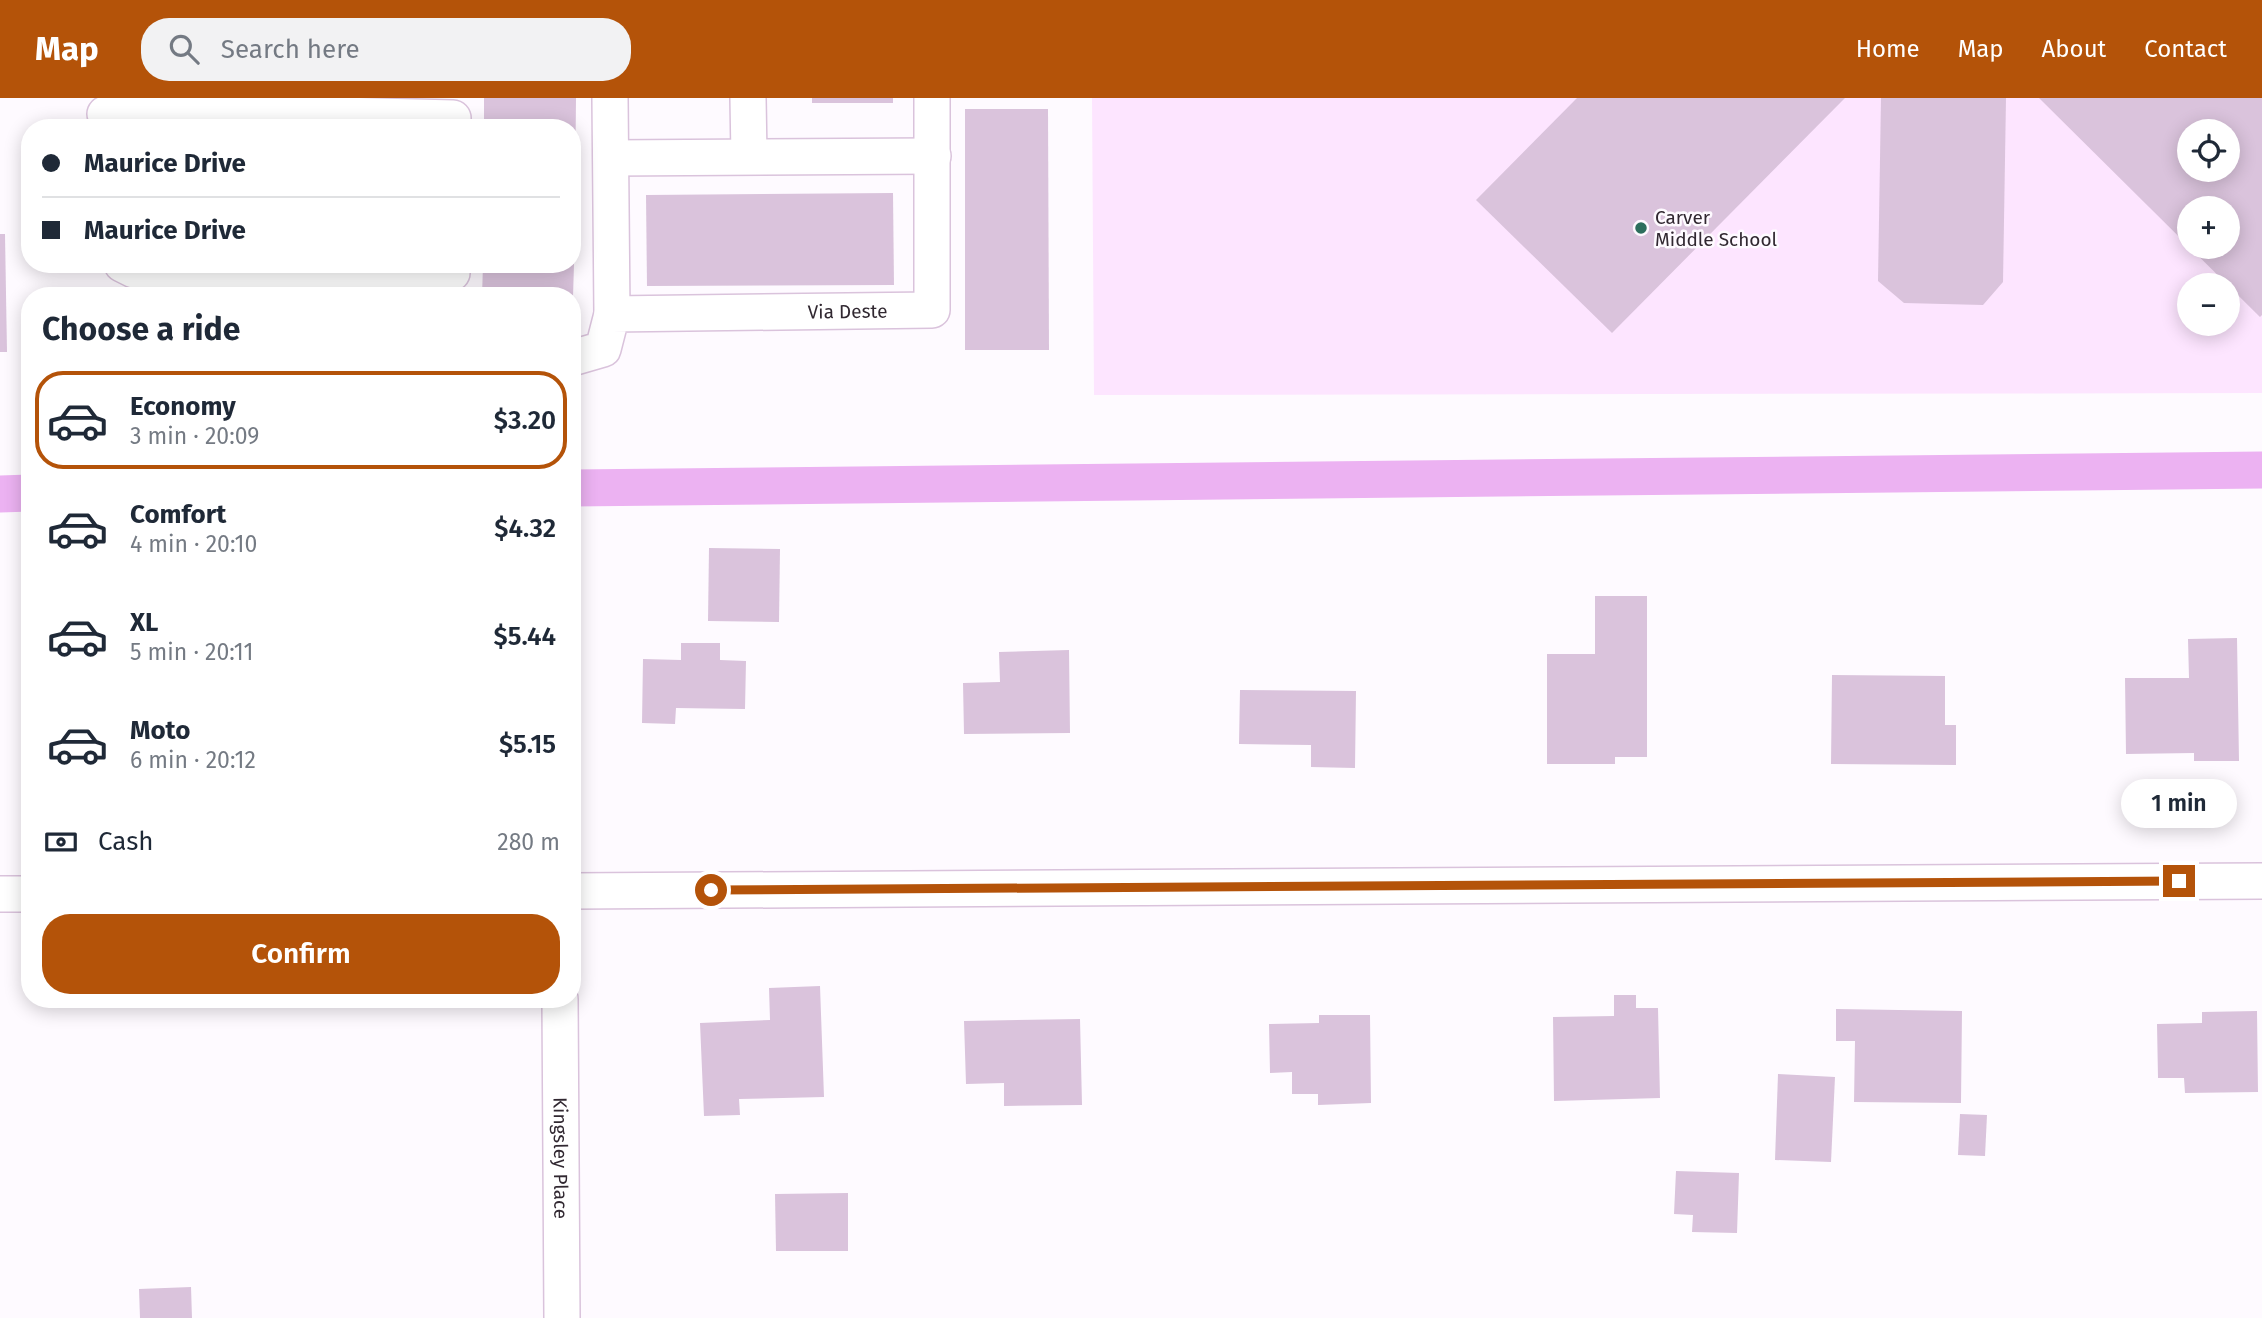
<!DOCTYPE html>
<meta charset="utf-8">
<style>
body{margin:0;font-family:"Fira Sans",sans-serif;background:#f2f2f3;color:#1f2937;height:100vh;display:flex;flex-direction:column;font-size:26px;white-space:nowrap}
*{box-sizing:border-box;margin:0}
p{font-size:23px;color:#747a83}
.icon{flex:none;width:38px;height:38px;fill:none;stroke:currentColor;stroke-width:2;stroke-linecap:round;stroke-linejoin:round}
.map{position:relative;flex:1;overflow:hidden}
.drawer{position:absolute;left:21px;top:189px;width:560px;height:721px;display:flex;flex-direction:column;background:#fff;border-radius:28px;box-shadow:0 4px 18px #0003}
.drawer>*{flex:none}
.top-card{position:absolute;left:21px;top:21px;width:560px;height:154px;border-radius:28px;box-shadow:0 4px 18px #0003;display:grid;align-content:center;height:154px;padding:0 21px;background:#fff}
.buttons{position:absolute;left:2177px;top:21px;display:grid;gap:14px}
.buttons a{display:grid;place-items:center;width:63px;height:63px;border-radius:50%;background:#fff;box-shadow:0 4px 18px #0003;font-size:35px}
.end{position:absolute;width:32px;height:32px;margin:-16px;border:9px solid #b45309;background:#fff;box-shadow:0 0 0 4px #fff}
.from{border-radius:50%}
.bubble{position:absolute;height:49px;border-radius:24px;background:#fff;box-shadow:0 4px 18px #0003;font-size:23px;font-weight:600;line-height:49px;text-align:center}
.top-card b{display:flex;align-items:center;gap:24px;height:66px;font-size:26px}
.top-card b+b{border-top:2px solid #e0e1e3}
.top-card i{width:18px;height:18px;background:#1f2937}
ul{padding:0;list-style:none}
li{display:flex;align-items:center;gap:21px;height:98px;margin:0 14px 10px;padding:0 7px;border:4px solid transparent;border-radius:28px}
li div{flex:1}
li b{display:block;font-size:26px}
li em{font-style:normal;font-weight:600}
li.on{border-color:#b45309}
li>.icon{width:63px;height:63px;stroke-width:1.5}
h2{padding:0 21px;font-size:32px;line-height:84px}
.pay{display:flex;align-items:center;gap:18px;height:77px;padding:0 21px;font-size:26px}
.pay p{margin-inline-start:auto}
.cta{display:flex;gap:14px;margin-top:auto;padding:14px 21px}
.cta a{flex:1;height:80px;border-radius:28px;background:#b45309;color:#fff;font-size:28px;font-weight:600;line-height:80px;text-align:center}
header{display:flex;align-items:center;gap:42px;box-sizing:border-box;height:98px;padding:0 35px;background:#b45309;color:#fff}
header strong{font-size:33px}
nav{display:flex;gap:38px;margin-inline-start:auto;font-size:24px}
.search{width:490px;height:63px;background:#f2f2f3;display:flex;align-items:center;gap:18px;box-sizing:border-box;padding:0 24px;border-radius:28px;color:#747a83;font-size:26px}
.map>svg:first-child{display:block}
</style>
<header>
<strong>Map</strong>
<div class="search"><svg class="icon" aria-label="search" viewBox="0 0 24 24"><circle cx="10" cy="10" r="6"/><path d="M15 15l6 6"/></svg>Search here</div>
<nav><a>Home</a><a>Map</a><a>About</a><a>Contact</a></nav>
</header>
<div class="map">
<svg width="2262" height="1220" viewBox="0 0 2262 1220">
<rect width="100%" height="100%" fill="#fefaff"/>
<path fill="#fde5ff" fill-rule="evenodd" d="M1092 0H2262V295L1094 297ZM2189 33H2228V72H2189ZM2189 110H2228V149H2189ZM2189 187H2228V226H2189Z"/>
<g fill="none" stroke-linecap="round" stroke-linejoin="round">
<g stroke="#ecb2f2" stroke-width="37">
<polyline points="572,390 2262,372"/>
<polyline points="0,396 30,395"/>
</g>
</g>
<g fill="#dac3dc" fill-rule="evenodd">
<polygon points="484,0 576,0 575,99 572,99 572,30 484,30"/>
<rect x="812" y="0" width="81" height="5"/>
<polygon points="1577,0 1845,0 1612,235 1476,102"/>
<polygon points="1881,0 2006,0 2003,184 1983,207 1904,205 1878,183"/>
<path d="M2039 0H2262V217L2260 219ZM2189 33H2228V72H2189ZM2189 110H2228V149H2189Z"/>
<polygon points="965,11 1048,11 1049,252 965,252"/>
<polygon points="893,95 894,187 647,188 646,97"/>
<polygon points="0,136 5,136 7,254 0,254"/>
<polygon points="483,166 574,166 573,198 482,198"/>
<polygon points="709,450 780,451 779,524 708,523"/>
<polygon points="1595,498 1647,498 1647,659 1615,659 1615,666 1547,666 1547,556 1595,556"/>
<polygon points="2237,540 2239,663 2194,663 2194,655 2126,656 2125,580 2189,580 2188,541"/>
<polygon points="681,545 720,545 720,562 746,563 745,611 676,610 675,626 642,625 643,561 681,562"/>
<polygon points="1069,552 1070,635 964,636 963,585 1000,584 999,554"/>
<polygon points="1832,577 1945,578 1945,627 1956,627 1956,667 1831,666"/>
<polygon points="1240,592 1356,593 1355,670 1311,669 1311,647 1239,646"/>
<polygon points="820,888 824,999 739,1001 740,1017 704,1018 700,925 770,922 769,890"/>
<polygon points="1614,897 1636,897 1636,910 1658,910 1660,1000 1554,1003 1553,919 1614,918"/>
<polygon points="1836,911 1962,913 1961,1005 1854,1004 1855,943 1836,943"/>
<polygon points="2257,913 2258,994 2185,995 2184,980 2158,980 2157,926 2202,925 2202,914"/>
<polygon points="1319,917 1370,917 1371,1005 1318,1007 1318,996 1292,996 1292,974 1270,975 1269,926 1319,925"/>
<polygon points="1080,921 1082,1007 1004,1008 1004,985 966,986 964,923"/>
<polygon points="1778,976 1835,979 1831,1064 1775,1062"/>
<polygon points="1960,1016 1987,1017 1985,1058 1958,1057"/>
<polygon points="1676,1073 1739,1075 1737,1135 1692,1134 1693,1117 1674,1116"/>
<polygon points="848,1095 848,1153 776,1153 775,1096"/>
<polygon points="191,1189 192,1220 140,1220 139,1191"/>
</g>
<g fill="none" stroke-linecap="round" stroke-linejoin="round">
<g stroke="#dac3dc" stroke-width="38">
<g id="street">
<polyline points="610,0 612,216"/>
<polyline points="748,0 749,58"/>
<polyline points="105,16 265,15 453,20"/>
<polyline points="611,60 933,58"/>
<polyline points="122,166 134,172 452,175"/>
<path id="s1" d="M572 260 603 251 612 216 932 212V0"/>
<polyline points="572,793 2262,783"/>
<polyline points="0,796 30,796"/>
<path id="s2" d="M560 901 562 1220"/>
</g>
</g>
<use href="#street" stroke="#fff" stroke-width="35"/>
</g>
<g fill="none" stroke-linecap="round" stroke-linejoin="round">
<polyline stroke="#b45309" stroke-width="9" points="711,792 2179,783"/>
</g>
<circle fill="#2d6e5d" stroke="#fefaff" stroke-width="2.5" cx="1641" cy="130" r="7"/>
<g text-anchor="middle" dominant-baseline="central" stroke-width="5" stroke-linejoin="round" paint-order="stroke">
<g font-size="19" fill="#312831" stroke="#fefaff" text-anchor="start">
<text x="1655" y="119">Carver<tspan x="1655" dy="22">Middle School</tspan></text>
</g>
<g font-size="19" fill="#312831" stroke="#fefaff">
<text stroke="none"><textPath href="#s1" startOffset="304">Via Deste</textPath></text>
<text stroke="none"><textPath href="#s2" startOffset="159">Kingsley Place</textPath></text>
</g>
</g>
</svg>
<div class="buttons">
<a><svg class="icon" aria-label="locate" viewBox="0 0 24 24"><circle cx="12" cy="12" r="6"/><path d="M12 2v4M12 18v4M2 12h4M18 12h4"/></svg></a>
<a>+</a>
<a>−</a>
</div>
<i class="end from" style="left:711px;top:792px"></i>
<i class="end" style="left:2179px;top:783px"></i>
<div class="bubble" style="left:2121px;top:681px;width:116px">1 min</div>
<div class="top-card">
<b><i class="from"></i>Maurice Drive</b>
<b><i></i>Maurice Drive</b>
</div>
<section class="drawer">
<h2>Choose a ride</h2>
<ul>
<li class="on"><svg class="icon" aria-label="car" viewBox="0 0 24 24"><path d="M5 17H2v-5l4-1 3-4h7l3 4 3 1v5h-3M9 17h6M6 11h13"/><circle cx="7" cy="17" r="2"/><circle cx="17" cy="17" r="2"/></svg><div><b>Economy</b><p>3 min · 20:09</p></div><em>$3.20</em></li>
<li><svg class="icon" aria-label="car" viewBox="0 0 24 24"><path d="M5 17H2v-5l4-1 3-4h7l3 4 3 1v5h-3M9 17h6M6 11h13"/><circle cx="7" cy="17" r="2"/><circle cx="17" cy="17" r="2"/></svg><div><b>Comfort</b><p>4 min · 20:10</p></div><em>$4.32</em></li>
<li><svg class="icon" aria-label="car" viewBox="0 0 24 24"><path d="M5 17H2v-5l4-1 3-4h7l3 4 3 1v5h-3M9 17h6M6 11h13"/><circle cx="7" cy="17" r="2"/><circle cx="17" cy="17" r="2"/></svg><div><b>XL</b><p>5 min · 20:11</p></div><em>$5.44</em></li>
<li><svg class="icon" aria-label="car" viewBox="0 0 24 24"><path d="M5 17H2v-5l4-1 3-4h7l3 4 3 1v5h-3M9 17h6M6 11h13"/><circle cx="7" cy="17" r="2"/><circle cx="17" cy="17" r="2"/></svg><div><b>Moto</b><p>6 min · 20:12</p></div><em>$5.15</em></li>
</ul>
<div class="pay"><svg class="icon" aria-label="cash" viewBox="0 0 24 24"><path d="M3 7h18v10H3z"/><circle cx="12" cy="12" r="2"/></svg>Cash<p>280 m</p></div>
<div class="cta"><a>Confirm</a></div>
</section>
</div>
